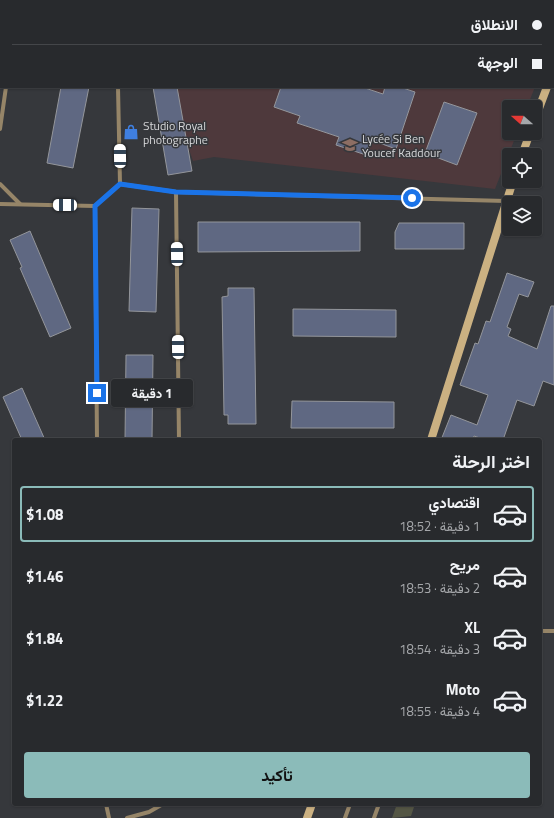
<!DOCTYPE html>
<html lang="ar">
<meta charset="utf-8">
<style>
body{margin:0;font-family:"Titillium Web",Vazirmatn,sans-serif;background:#303235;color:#f1f3f6;direction:rtl;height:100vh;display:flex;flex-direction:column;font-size:15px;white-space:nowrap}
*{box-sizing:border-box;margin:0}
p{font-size:13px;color:#a5a7aa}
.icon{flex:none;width:22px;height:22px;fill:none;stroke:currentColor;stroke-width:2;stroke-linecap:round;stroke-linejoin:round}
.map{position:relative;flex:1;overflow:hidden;direction:ltr}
.sheet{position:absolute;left:12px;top:438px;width:530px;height:368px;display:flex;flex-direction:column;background:#282a2d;border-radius:4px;box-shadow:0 1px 3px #0004,0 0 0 1px #444649;direction:rtl}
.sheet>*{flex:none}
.hud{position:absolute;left:0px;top:0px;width:554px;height:88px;box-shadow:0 1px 3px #0004,0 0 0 1px #444649;direction:rtl;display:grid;align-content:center;height:88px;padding:0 12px;background:#282a2d}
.needle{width:26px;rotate:291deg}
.buttons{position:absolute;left:502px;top:100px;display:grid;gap:8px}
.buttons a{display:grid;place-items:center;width:40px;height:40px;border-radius:4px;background:#282a2d;box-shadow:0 1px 3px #0004,0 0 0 1px #444649;font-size:20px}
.end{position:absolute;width:18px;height:18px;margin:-9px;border:5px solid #1a73e8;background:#fff;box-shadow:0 0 0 2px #fff}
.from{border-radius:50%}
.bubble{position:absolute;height:28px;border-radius:4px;background:#282a2d;box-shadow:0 1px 3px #0004,0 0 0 1px #444649;font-size:13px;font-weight:700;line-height:28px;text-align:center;direction:rtl}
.car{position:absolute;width:12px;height:24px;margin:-12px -6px;border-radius:5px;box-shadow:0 0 3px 1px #0007;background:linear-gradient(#fff 24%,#345 0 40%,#fff 0 76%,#345 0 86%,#fff 0)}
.hud b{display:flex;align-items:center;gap:14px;height:38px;font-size:15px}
.hud b+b{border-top:1px solid #444649}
.hud i{width:10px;height:10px;background:#f1f3f6}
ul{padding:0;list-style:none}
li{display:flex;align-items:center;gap:12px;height:56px;margin:0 8px 6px;padding:0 4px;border:2px solid transparent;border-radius:4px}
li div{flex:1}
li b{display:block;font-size:15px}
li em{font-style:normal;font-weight:700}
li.on{border-color:#8bbbb9}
li>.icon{width:36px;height:36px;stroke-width:1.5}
h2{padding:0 12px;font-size:18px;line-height:48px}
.primary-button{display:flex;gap:8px;margin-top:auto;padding:8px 12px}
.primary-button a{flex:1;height:46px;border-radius:4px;background:#8bbbb9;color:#111;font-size:16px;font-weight:700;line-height:46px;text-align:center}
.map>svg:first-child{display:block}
</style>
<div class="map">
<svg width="554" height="818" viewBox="0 0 554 818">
<rect width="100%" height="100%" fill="#36383c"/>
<g fill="#4e393c">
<polygon points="146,0 554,0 554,4 553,7 553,1"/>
<polygon points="167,87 535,87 527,107 509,107 509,133 517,133 495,189 214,157 193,161 168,87"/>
</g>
<polygon fill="#545645" points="397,804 415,804 411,816 392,818"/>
<g fill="#5f6882" stroke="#94969b">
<polygon points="61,87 89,87 73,168 47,163"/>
<polygon points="153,87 177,87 192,171 168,175"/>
<polygon points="281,87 362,87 383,94 385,87 400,87 415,92 396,149 371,140 366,155 336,145 339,137 297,123 300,116 274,107"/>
<polygon points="444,102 477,113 457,165 425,153"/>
<polygon points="132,208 159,209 156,312 129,311"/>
<polygon points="198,222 360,222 360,251 198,252"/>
<polygon points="399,223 464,223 464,249 395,249 395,232"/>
<polygon points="30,231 71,328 50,337 20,268 22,267 10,240"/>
<polygon points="507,273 534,282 528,297 519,294 507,327 511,329 508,336 537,349 551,306 554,306 554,385 543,381 534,406 517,400 503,440 486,440 474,436 472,440 441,440 451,415 477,425 488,395 460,385 475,343 478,344 486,321 490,322"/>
<polygon points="228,288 254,288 256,424 228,424 228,415 224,415 222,297 228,296"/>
<polygon points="293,309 396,310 396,337 293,336"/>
<polygon points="126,355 153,355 152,440 125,440"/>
<polygon points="22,388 45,440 22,440 3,397"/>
<polygon points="292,401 394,402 394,428 291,428"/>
</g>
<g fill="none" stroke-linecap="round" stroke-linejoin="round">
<g stroke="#968568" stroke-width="4">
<polyline points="18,1 18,0"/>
<polyline points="95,1 95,0"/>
<polyline points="118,87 120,184"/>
<polyline points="0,129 6,87"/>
<polyline points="0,184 20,204"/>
<polyline points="176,192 179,440"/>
<polyline points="0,204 95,206 120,184 176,192 506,201"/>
<polyline points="95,206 97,440"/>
<polyline points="540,631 554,631"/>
<polyline points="106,804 109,818"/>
<polyline points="127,818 149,812 163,804"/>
<polyline points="345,818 350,804"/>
<polyline points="374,818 379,804"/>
</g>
<g stroke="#cbb182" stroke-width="8">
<polyline points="553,69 554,66"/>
<polyline points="535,119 547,87"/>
<polyline points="522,155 530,133"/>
<polyline points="431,440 513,181"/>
<polyline points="307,818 312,804"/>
</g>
</g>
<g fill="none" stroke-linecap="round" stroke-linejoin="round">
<polyline stroke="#1a73e8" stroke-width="5" points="97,393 95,206 120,184 176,192 412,198"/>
</g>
<defs>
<g id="shop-bare" transform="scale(1.2)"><path d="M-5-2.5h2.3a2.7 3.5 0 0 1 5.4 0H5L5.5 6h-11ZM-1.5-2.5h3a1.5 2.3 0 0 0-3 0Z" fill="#3f7fe0" stroke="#36383c" stroke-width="2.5" paint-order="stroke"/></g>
<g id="school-bare" transform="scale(1.2)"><path d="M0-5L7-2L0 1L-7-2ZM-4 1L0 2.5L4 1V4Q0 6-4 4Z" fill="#8d6e63" stroke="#36383c" stroke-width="2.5" paint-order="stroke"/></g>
</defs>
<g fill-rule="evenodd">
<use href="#shop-bare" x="131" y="132"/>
<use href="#school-bare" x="350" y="145"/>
</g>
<g text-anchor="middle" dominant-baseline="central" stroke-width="3" stroke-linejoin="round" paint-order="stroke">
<g font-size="12" fill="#d5d6d8" stroke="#36383c" text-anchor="start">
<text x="143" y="125">Studio Royal<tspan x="143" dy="14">photographe</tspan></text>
<text x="362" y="138">Lycée Si Ben<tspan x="362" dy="14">Youcef Kaddour</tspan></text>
</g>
</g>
</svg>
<div class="buttons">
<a><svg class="needle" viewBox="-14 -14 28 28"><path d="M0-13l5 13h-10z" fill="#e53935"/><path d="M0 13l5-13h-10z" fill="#a5a7aa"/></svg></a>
<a><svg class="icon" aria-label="locate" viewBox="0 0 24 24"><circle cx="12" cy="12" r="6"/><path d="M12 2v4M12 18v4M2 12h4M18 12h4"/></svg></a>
<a><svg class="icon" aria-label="layers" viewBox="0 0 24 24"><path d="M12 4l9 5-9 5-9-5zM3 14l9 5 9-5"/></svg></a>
</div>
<i class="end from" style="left:412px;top:198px"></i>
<i class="end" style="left:97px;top:393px"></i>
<div class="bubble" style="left:111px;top:379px;width:82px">1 دقيقة</div>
<i class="car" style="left:120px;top:156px;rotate:359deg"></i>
<i class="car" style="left:65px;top:205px;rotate:271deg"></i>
<i class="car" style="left:177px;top:254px;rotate:359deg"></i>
<i class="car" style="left:178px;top:347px;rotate:359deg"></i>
<div class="hud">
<b><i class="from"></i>الانطلاق</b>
<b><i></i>الوجهة</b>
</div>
<section class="sheet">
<h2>اختر الرحلة</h2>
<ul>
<li class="on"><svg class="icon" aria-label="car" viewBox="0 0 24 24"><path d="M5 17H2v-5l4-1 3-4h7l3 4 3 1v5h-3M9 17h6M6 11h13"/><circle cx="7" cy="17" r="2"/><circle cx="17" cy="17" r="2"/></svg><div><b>اقتصادي</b><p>1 دقيقة · 18:52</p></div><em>$1.08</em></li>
<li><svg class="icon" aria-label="car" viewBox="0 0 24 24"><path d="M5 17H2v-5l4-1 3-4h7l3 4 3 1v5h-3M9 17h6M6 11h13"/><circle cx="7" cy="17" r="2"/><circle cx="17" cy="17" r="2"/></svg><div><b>مريح</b><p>2 دقيقة · 18:53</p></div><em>$1.46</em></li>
<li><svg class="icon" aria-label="car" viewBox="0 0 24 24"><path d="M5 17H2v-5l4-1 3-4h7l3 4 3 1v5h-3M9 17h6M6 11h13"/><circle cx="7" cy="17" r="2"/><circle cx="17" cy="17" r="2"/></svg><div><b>XL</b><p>3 دقيقة · 18:54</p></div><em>$1.84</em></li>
<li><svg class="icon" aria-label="car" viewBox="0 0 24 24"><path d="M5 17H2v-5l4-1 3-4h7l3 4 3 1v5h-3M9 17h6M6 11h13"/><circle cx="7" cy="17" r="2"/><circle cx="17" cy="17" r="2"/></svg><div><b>Moto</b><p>4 دقيقة · 18:55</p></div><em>$1.22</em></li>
</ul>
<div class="primary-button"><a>تأكيد</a></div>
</section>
</div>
